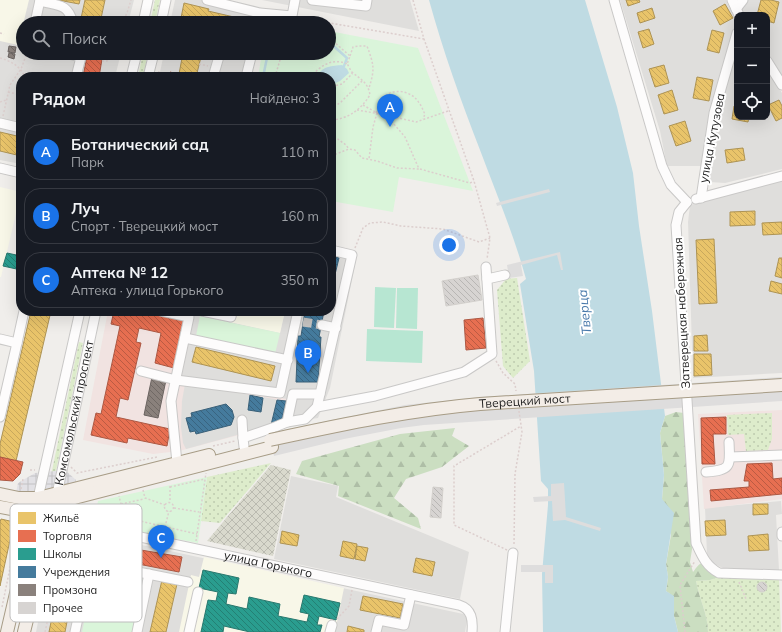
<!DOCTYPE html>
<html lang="ru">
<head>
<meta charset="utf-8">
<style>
	:root { --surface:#171b24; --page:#20242c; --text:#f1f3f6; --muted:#9ea1a6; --line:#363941; --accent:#1a73e8 }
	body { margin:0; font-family:Mulish,sans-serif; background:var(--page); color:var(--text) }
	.controls { position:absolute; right:12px; top:12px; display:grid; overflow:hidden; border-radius:8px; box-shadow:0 4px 16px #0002 }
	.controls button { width:36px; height:36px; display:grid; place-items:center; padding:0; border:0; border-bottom:1px solid var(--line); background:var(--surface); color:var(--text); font:20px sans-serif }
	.you { position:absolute; left:449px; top:245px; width:14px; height:14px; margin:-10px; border:3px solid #fff; border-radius:50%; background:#1a73e8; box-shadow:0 0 0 6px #1a73e833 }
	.badge { display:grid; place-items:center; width:26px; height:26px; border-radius:50%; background:var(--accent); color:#fff; font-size:13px; font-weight:700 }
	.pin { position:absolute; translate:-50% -33px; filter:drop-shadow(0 1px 2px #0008) }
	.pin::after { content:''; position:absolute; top:21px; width:14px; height:12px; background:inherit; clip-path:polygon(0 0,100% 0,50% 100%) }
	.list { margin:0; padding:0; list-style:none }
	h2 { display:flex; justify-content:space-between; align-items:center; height:52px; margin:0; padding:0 16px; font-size:17px }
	h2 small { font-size:13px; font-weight:400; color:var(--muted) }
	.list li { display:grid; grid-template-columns:26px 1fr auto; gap:12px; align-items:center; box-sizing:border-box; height:56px; margin:0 8px 8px; padding:0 8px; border:1px solid var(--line); border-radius:16px }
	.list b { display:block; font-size:15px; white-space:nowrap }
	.list p { margin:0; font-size:13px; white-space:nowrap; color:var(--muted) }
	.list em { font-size:13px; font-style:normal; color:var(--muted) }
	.icon { flex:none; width:22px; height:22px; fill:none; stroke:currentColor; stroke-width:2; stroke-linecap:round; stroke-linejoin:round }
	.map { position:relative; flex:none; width:782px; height:632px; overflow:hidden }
	.search { position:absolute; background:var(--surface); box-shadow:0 4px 16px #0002; left:16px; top:16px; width:320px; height:44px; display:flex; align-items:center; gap:10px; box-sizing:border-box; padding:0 14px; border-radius:22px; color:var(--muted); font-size:15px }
	.panel { position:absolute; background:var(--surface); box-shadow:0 4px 16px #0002; left:16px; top:72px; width:320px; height:244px; border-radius:16px }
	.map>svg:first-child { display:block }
	.residential { fill:#dfdedc }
	.commercial { fill:#f1e3e1 }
	.education { fill:#f8f7e8 }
	.religious { fill:#dededc }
	.construction { fill:url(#construction-cross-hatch) }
	.grass { fill:url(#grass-dots) }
	.forest { fill:url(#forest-firs) }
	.park { fill:#daf5da }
	.pitch { fill:#b7e6d2 }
	.plaza { fill:url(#plaza-grid) }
	.water { fill:#bfdbe3 }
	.pier { fill:#dedddd }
	.homes { fill:url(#homes-back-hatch); stroke:#ad9354 }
	.shops { fill:url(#shops-back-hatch); stroke:#ac5843 }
	.schools { fill:url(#schools-back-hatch); stroke:#28786e }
	.public { fill:url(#public-back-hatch); stroke:#3a6078 }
	.industry { fill:url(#industry-back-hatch); stroke:#6b6461 }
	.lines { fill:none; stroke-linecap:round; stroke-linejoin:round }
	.stream { stroke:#bfdbe3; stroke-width:2.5 }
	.building { fill:url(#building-back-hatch); stroke:#d3d0cc }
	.minor-tunnel { stroke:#c7c5c3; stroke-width:9; stroke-dasharray:9 4.5; stroke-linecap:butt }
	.minor-casing { stroke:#c9c8c7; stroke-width:11 }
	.major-casing { stroke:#a79c86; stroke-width:14 }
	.path { stroke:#dccecd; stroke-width:1.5; stroke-dasharray:2 2; stroke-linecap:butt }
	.minor { stroke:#fdfcfc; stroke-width:9 }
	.major { stroke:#f3ede7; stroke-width:12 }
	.major-bridge-casing { stroke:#a79c86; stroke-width:14; stroke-linecap:butt }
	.major-bridge { stroke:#f3ede7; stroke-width:12 }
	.labels { text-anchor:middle; stroke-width:4; stroke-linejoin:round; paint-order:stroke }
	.street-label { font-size:12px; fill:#222; stroke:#fff }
	.water-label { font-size:13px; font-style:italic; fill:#4a7aab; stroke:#fff }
	.key { fill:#fff; stroke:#bdbdbd; stroke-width:1 }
	.key-label { font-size:11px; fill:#222 }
</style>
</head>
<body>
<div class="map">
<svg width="782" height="632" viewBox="0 0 782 632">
	<defs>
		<pattern id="construction-cross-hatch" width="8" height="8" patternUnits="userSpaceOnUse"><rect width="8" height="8" fill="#d9d9cd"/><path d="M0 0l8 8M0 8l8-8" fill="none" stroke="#babab0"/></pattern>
		<pattern id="grass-dots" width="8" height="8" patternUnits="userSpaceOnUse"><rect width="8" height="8" fill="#ddeccb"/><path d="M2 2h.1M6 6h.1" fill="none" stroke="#bdcaae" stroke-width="1.8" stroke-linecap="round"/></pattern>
		<pattern id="forest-firs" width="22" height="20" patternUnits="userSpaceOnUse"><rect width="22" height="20" fill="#cbdec1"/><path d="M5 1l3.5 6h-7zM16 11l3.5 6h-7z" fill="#aebea6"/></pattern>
		<pattern id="plaza-grid" width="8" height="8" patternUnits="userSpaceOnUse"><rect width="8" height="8" fill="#e2e1e5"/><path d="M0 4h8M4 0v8" fill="none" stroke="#c2c1c4"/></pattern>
		<pattern id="homes-back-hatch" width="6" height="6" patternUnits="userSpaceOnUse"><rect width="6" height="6" fill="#e9c46a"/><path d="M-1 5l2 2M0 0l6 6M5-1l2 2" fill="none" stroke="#c8a85c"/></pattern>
		<pattern id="shops-back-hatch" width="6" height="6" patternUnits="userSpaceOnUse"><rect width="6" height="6" fill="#e76f51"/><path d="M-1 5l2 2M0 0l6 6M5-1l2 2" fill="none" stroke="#bb5b43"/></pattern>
		<pattern id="schools-back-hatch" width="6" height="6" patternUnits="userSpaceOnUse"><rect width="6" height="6" fill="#2a9d8f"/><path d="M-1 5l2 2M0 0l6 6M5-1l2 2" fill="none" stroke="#248074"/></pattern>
		<pattern id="public-back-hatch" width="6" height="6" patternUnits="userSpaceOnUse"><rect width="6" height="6" fill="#457b9d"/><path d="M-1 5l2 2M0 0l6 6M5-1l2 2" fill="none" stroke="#396480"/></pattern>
		<pattern id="industry-back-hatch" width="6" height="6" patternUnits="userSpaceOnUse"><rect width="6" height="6" fill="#8a817c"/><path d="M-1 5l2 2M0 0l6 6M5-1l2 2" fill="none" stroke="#706965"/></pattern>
		<pattern id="building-back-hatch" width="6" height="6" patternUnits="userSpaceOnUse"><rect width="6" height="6" fill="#d7d4d2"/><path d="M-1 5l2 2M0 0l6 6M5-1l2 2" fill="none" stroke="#b8b6b4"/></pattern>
	</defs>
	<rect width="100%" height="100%" fill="#f0eeeb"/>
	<!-- residential -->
	<g class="residential">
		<path d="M 0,0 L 134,0 L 128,23 L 23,23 L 23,53 L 121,53 L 115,77 L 21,77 L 21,164 L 0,160 Z"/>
		<path d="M 175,0 L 216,0 L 256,10 L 254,23 L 170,23 Z"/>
		<path d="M 262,0 L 410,0 L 419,31 Z"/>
		<path d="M 620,0 L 726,0 L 737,23 L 737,28 L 716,99 L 701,166 L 667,166 L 660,131 Z"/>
		<path d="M 748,0 L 782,0 L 782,77 L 767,52 L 767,15 L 745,15 L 741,9 Z"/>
		<path d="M 737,42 L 737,117 L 767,117 L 767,68 L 782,93 L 782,169 L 725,183 L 710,182 L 708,174 L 715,128 Z"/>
		<path d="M 164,53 L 248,53 L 243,77 L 159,77 Z"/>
		<path d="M 782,179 L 782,373 L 693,378 L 688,222 L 690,205 Z"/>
		<path d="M 331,254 L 356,260 L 330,388 L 318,418 L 284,423 L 178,378 L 192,314 L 280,333 L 285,311 L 331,311 Z"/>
		<path d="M 291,476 L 338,486 L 336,497 L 469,552 L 460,599 L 274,559 Z"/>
		<path d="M 781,501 L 782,514 L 776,515 L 779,570 L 756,570 L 723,568 L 710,562 L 707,554 L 705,508 Z"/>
		<path d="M 63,528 L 468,615 L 465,632 L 36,632 L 56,534 L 60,529 Z"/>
	</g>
	<!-- commercial -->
	<g class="commercial">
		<path d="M 108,311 L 179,311 L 178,378 L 287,399 L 284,423 L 179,451 L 153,454 L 83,440 Z"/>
		<path d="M 782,410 L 782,499 L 704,509 L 698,414 Z"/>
	</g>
	<!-- education -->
	<g class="education">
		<path d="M 0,0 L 29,0 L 18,45 L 0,41 Z"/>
		<path d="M 0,187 L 21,192 L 1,277 L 0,277 Z"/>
		<path d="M 179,311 L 285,311 L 280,333 Z"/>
		<path d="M 204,557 L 344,588 L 335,632 L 179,632 L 191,575 L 199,577 Z"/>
	</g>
	<!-- religious -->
	<path class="religious" d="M 185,384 L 286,401 L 281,423 L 186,449 L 183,443 L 181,427 L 182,401 Z"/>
	<!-- construction -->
	<path class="construction" d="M 271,465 L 291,470 L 273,556 L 207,541 Z"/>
	<!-- grass -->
	<g class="grass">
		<path d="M 155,0 L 160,0 L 155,23 L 150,23 Z"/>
		<path d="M 143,53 L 148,53 L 143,77 L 138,77 Z"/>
		<path d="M 517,278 L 530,361 L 513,378 L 503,366 L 497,290 L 506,279 Z"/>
		<path d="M 79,342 L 83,343 L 54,480 L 50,480 Z"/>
		<path d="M 772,413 L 772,439 L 768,450 L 746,451 L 744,434 L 728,435 L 727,415 Z"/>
		<path d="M 271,463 L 220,523 L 201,521 L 207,477 Z"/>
		<path d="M 716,574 L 779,577 L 781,632 L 708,632 C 708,614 699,599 696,581 L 710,580 L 716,578 Z"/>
	</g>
	<!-- forest -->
	<g class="forest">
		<path d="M 676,412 L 684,413 L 693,543 L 690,562 L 693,572 C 697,567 698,564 704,562 L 716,574 L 716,578 L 710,580 L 696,581 C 699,599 708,614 708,632 L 678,632 L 674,616 L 674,597 L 666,591 L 668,577 L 666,564 L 671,535 L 662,499 L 664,475 L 660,433 L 665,416 Z"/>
		<path d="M 455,428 L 452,436 L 469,446 L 442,467 L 406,479 L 394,498 L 418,518 L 421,529 L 338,496 L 339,486 L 296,474 L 302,461 L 400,434 Z"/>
	</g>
	<!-- park -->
	<g class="park">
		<path d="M 329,31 L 418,48 L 473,191 L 399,177 L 393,212 L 331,201 L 331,77 L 258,77 L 262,53 L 329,53 Z"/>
		<path d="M 200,316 L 280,333 L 275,354 L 196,336 Z"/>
		<path d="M 207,477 L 198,543 L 93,523 L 98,501 Z"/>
		<path d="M 95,568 L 144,579 L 133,632 L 82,632 Z"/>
	</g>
	<!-- pitch -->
	<g class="pitch">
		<path d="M 375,287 L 396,288 L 394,328 L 374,327 Z"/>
		<path d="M 397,288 L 418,288 L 417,329 L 396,328 Z"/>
		<path d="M 367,329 L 423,331 L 422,363 L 366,361 Z"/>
	</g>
	<!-- plaza -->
	<path class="plaza" d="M 65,470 L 76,480 L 64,534 L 23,525 L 11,516 L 18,483 L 35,473 Z"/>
	<!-- water -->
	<g class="water">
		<path d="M 429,0 L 585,0 L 617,107 L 633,173 L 639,226 L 652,311 L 665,416 L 660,433 L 664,475 L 662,499 L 674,513 L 666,564 L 668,577 L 666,591 L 674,596 L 674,616 L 678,632 L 543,632 L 542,574 L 548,505 L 548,489 L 541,481 L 534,371 L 520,284 L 526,279 C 514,235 496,193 480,150 C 461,101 443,51 429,0 Z"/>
		<path d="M 342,65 L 347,69 L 349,73 L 340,81 L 331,85 L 331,77 L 318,77 C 320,66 333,66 342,65 Z"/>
	</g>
	<!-- pier -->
	<g class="pier">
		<path d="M 549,189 L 550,192 L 497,206 L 496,203 Z"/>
		<path d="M 560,252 L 563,270 L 561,270 L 557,255 L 521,265 L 523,276 L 509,278 L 507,265 Z"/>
		<path d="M 782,377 L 782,401 L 424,425 L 401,428 L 344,439 L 274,456 L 268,433 L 405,405 L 480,397 Z"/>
		<path d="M 564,483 L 566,517 L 601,528 L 600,531 L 565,520 L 553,521 L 552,501 L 534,502 L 533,497 L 551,496 L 551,484 Z"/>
		<path d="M 521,565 L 553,565 L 553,583 L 545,583 L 545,572 L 521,572 Z"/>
	</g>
	<!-- homes -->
	<g class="homes">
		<path d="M 58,0 L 80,0 L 79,4 Z"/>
		<path d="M 85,0 L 105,0 L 100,23 L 80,23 Z"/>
		<path d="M 626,0 L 639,0 L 640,2 L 628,6 Z"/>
		<path d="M 761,0 L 771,0 L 779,2 L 774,23 L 767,21 L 767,15 L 757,15 Z"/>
		<path d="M 184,3 L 209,9 L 208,11 L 247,20 L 247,23 L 180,23 Z"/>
		<path d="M 725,4 L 733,18 L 720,25 L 713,11 Z"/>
		<path d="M 652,8 L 655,18 L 640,23 L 637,13 Z"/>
		<path d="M 649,29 L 654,44 L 643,48 L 638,32 Z"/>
		<path d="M 712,30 L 724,33 L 719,53 L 707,50 Z"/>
		<path d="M 75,53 L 94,53 L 93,57 Z"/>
		<path d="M 183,53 L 202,53 L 196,77 L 189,77 L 179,74 Z"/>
		<path d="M 664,65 L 669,83 L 655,87 L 649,69 Z"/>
		<path d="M 697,77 L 713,80 L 709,101 L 693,98 Z"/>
		<path d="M 672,90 L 678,110 L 664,114 L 658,95 Z"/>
		<path d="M 779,100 L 782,106 L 782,118 L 776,121 L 768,105 Z"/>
		<path d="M 734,106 L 737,107 L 737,117 L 749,117 L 748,122 L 732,119 Z"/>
		<path d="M 685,121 L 691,141 L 676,146 L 669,126 Z"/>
		<path d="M 0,132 L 21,137 L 21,156 L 0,151 Z"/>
		<path d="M 743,148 L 745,160 L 727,163 L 725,150 Z"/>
		<path d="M 755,211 L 755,225 L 730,226 L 730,212 Z"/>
		<path d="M 782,222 L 782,234 L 763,235 L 762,223 Z"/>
		<path d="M 714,239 L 717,303 L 699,304 L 696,240 Z"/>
		<path d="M 779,258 L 782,258 L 782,278 L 775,276 Z"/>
		<path d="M 771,281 L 782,284 L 782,294 L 769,291 Z"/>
		<path d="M 31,311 L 51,311 L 16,461 L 0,457 L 0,444 Z"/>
		<path d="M 707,335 L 708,351 L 694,351 L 694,336 Z"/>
		<path d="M 196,347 L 275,366 L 271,381 L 192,362 Z"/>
		<path d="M 694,354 L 711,354 L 712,375 L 694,376 Z"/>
		<path d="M 753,504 L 768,504 L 768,514 L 753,515 Z"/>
		<path d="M 1,519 L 14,522 L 0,586 L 0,522 Z"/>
		<path d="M 725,520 L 726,535 L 706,536 L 705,521 Z"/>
		<path d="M 282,531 L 299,535 L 297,546 L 280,543 Z"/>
		<path d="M 768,534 L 769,550 L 749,551 L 748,536 Z"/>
		<path d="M 68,539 L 105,547 L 101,562 L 92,558 L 80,555 L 65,632 L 49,632 Z"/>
		<path d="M 343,541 L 357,544 L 354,559 L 340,556 Z"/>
		<path d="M 357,546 L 368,548 L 365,561 L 355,559 Z"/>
		<path d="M 416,558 L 435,562 L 432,576 L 413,572 Z"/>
		<path d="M 162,580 L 177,584 L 166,632 L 150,632 Z"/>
		<path d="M 363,596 L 403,604 L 400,618 L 360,610 Z"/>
		<path d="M 348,626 L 364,630 L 364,632 L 347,632 Z"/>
	</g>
	<!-- shops -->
	<g class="shops">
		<path d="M 87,56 L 102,59 L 99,77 L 83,77 Z"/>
		<path d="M 170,72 L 184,76 L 184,77 L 169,77 Z"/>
		<path d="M 114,311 L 150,311 L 185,319 L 174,368 L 155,363 L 161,333 L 139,328 L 136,342 L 141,343 L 128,400 L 120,398 L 116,417 L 170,429 L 167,446 L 128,438 L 127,443 L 91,435 L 96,413 L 101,414 L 120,326 L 111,324 Z"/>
		<path d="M 483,318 L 486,348 L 466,350 L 464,320 Z"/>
		<path d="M 726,417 L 726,434 L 713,434 L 715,464 L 702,464 L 701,418 Z"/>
		<path d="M 0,457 L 23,462 L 20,474 L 13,481 L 0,480 Z"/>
		<path d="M 772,463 L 773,479 L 782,478 L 782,494 L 711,501 L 710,490 L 749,487 L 749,481 L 744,481 L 747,464 Z"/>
		<path d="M 141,550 L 182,557 L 179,572 L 138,564 Z"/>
	</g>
	<!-- schools -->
	<g class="schools">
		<path d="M 7,253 L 21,256 L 21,270 L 3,266 Z"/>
		<path d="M 203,570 L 239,578 L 236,594 L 228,593 L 226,604 L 247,609 L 249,597 L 280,604 L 278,616 L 307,622 L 309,614 L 300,612 L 304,595 L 340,603 L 336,620 L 319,616 L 317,625 L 322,625 L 320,632 L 250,632 L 224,626 L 223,632 L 201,632 L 208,600 L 216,601 L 218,592 L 199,588 Z"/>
	</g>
	<!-- public -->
	<g class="public">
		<path d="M 331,256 L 339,258 L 331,291 Z"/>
		<path d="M 305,311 L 327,311 L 324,311 L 319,337 L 321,337 L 318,382 L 296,382 L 298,336 L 301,336 Z"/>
		<path d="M 250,395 L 263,398 L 261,412 L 248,410 Z"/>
		<path d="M 277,400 L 286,401 L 281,423 L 271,425 Z"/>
		<path d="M 226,404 L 232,410 L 234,417 L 231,425 L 196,434 L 195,431 L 190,432 L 186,418 L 192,417 L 191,413 Z"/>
	</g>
	<!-- industry -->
	<g class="industry">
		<path d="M 9,46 L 16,47 L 15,53 L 8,52 Z"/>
		<path d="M 9,53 L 15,54 L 14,59 L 8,57 Z"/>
		<path d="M 218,72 L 236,76 L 236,77 L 217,77 Z"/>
		<path d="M 152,377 L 166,380 L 158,418 L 144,415 Z"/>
	</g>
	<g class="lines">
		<!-- stream -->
		<g class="stream">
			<path d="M 329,42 L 347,58 L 344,66"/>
			<path d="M 263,77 L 268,53"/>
		</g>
	</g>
	<!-- building -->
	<g class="building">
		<path d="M 478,275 L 482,300 L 446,306 L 442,281 Z"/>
		<path d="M 433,487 L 443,488 L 441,518 L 430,517 Z"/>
		<circle cx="762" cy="587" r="5"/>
	</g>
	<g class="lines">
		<!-- minor-tunnel -->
		<path class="minor-tunnel" d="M 303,322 L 322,325"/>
		<!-- minor casing -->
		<g class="minor-casing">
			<g id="minor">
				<path d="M 207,0 L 260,13 L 292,16 L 295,0"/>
				<path d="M 312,0 L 366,6 L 367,0"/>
				<path d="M 614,0 L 662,166 L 671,185 L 687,202"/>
				<path d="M 732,0 L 739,15"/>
				<path d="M 40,1 C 58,6 68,3 73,23"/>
				<path d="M 736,9 L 743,0"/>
				<path d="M 35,23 L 40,0"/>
				<path d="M 143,23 L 148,0"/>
				<path d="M 161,23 L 166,0"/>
				<path d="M 64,53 L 81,57 L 76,77"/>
				<path d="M 767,61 L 782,85"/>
				<path d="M 131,77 L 137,53"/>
				<path d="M 148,77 L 154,53"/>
				<path d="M 213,77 L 220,53"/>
				<path d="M 246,77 L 252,53"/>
				<path d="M 0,123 L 21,128"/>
				<path d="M 0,168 L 21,173"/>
				<path d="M 701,198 L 714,113 L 737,33"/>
				<path d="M 696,199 L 782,176"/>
				<path d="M 687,202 L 679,212 L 676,225 L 696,543 C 702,556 706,566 719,573 L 782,575"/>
				<path d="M 487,279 L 505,275"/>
				<path d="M 161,311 L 189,317 L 171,401 L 177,463"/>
				<path d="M 202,311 L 231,317 L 232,311"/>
				<path d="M 322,325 L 336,328"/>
				<path d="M 185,338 L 288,360"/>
				<path d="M 0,339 L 17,343 L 24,311"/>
				<path d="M 141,371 L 176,380 L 280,393 L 298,311"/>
				<path d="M 317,407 L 352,255 L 331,250"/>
				<path d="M 0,417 L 17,343"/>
				<path d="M 242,420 L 243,438"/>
				<path d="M 287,422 L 305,419 L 317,407 L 375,396 L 464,372 L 492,354 L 486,267"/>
				<path d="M 244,447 L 243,438 L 275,427 L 287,422 L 293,394 L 320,394"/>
				<path d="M 730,457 L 782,455"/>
				<path d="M 706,472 C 732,470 730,466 729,442"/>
				<path id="s1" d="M 57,494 L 96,311"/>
				<path d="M 38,498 L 80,311"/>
				<path id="s2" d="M 51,518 L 459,605 C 472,609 473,620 472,632"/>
				<path d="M 782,532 L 782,536"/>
				<path d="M 126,534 L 118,568 L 188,582"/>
				<path d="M 75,632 L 90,562 L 118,568"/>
				<path d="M 137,632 L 149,574"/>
				<path d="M 189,632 L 198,592"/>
				<path d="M 330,632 L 332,625"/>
				<path d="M 376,632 L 379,620 L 404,625 L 411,595"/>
				<path d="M 505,632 L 513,553"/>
			</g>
		</g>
		<!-- major casing -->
		<g class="major-casing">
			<g id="major">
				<path d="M 0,494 L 19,498 L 38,498 L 209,455"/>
				<path d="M 0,507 L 17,510 L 35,509 L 78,497 L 272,447"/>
				<path d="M 7,632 L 37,503"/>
				<path d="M 24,632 L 57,497"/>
			</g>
		</g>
		<!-- path -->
		<g class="path">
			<path d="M 413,0 L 424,39 L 474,181 L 490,238 L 487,259"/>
			<path d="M 300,18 L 424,39"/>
			<path d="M 122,23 L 127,13 L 131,0"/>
			<path d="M 0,33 L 4,34"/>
			<path d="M 329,41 L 333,41 L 350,56 L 347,64 C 349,66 350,70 352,72 C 361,80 368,82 370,95 C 361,109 349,119 331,120"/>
			<path d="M 350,56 L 353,47 L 359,46 L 367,46 C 374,65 375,69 369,88"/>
			<path d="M 0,58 C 11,61 20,66 25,77"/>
			<path d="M 102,61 L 107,61 L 112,53"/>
			<path d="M 199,64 L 208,66"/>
			<path d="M 158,72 L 178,77"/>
			<path d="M 275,77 L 282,53"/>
			<path d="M 310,77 C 320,67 331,57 347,64"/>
			<path d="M 331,91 L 334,86 L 342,84 L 352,74 L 352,72"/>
			<path d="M 8,92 L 21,95"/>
			<path d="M 0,102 L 6,100"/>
			<path d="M 363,105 L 377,113 L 373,127 L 369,159"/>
			<path d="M 331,109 L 341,102 L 362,81"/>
			<path d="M 357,110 L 386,115 L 416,122 L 448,111"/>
			<path d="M 376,113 C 379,106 381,98 388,94 C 398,88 414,93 419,103 C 422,106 423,111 425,114 L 423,119"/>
			<path d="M 3,116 L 10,85 L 21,69 L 27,53"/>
			<path d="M 331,134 L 346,145 L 349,149"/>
			<path d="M 331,153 L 336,154 L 349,149 L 355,150 L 362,158 L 377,161 L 397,168 L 419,169 L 405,137 L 386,115"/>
			<path d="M 420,169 L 470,183 L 474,181"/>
			<path d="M 355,248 L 363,228 L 370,223 L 383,222 L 401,226 L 443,229 L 479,242 L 490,238"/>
			<path d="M 496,361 L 503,373 L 515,384 L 516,391"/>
			<path d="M 213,446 L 235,441"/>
			<path d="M 71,467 L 77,473 L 157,457"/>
			<path d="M 30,470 L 35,470"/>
			<path d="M 170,486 L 170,502"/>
			<path d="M 170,487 L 205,479"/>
			<path d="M 21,489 L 23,479"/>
			<path d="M 143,490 L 145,498 L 165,505"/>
			<circle cx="169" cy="507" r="4.5"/>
			<path d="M 121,504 L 144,499"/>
			<path d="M 174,508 L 199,512"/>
			<path d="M 120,509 L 126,510"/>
			<path d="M 118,516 L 197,534"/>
			<path d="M 117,524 L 121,504 L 119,496"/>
			<path d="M 165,527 L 169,511"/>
			<path d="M 57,538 L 65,540"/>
			<path d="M 196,541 L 206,473"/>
			<path d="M 514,544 L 515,474 L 522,432 L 519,411"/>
			<path d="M 507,550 L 454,525 L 454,466 L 521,426"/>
			<path d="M 739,582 L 746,599"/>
			<path d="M 2,607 L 18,529 L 14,520"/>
			<path d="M 337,619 L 349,606 L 352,590"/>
			<path d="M 45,632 L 68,531"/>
			<path d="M 685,632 L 680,585 L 695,561"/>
		</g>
		<!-- minor -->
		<use href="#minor" class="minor"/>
		<!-- major -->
		<use href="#major" class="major"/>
		<!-- major-bridge casing -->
		<g class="major-bridge-casing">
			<g id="major-bridge">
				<path id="s3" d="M 270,440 C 340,425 409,410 480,404 L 782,385"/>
			</g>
		</g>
		<!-- major-bridge -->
		<use href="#major-bridge" class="major-bridge"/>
	</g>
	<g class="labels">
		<!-- street labels -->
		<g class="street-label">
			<text transform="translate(712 138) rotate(-79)" y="4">улица Кутузова</text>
			<text transform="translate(682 313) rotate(-93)" y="4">Затверецкая набережная</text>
			<text dy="4" stroke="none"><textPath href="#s3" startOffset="258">Тверецкий мост</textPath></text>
			<text dy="4" stroke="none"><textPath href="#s1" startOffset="83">Комсомольский проспект</textPath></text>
			<text dy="4" stroke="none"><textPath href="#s2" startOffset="222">улица Горького</textPath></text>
		</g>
		<!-- water labels -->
		<g class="water-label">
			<text transform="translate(584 312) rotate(-96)" y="5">Тверца</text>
		</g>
	</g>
	<!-- legend -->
	<rect x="10" y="504" width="132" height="118" rx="6" class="key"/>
	<rect x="18" y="512" width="18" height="12" fill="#e9c46a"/>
	<rect x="18" y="530" width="18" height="12" fill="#e76f51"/>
	<rect x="18" y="548" width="18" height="12" fill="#2a9d8f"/>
	<rect x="18" y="566" width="18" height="12" fill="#457b9d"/>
	<rect x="18" y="584" width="18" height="12" fill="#8a817c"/>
	<rect x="18" y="602" width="18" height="12" fill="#d7d4d2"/>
	<g class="key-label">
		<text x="43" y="522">Жильё</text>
		<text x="43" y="540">Торговля</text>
		<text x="43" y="558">Школы</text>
		<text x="43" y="576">Учреждения</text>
		<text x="43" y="594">Промзона</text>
		<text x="43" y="612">Прочее</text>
	</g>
</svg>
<div class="controls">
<button>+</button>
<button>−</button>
<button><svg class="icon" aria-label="locate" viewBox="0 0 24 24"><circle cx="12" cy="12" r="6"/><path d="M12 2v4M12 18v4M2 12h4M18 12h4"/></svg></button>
</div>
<div class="you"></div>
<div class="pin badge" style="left:390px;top:127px">A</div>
<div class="pin badge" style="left:308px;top:373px">B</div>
<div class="pin badge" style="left:161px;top:558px">C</div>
<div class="search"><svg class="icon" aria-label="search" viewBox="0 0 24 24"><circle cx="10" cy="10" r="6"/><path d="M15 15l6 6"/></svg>Поиск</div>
<section class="panel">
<h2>Рядом<small>Найдено: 3</small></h2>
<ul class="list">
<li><span class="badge">A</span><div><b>Ботанический сад</b><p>Парк</p></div><em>110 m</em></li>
<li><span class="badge">B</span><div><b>Луч</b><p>Спорт · Тверецкий мост</p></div><em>160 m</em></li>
<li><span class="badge">C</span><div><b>Аптека № 12</b><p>Аптека · улица Горького</p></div><em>350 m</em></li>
</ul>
</section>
</div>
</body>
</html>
